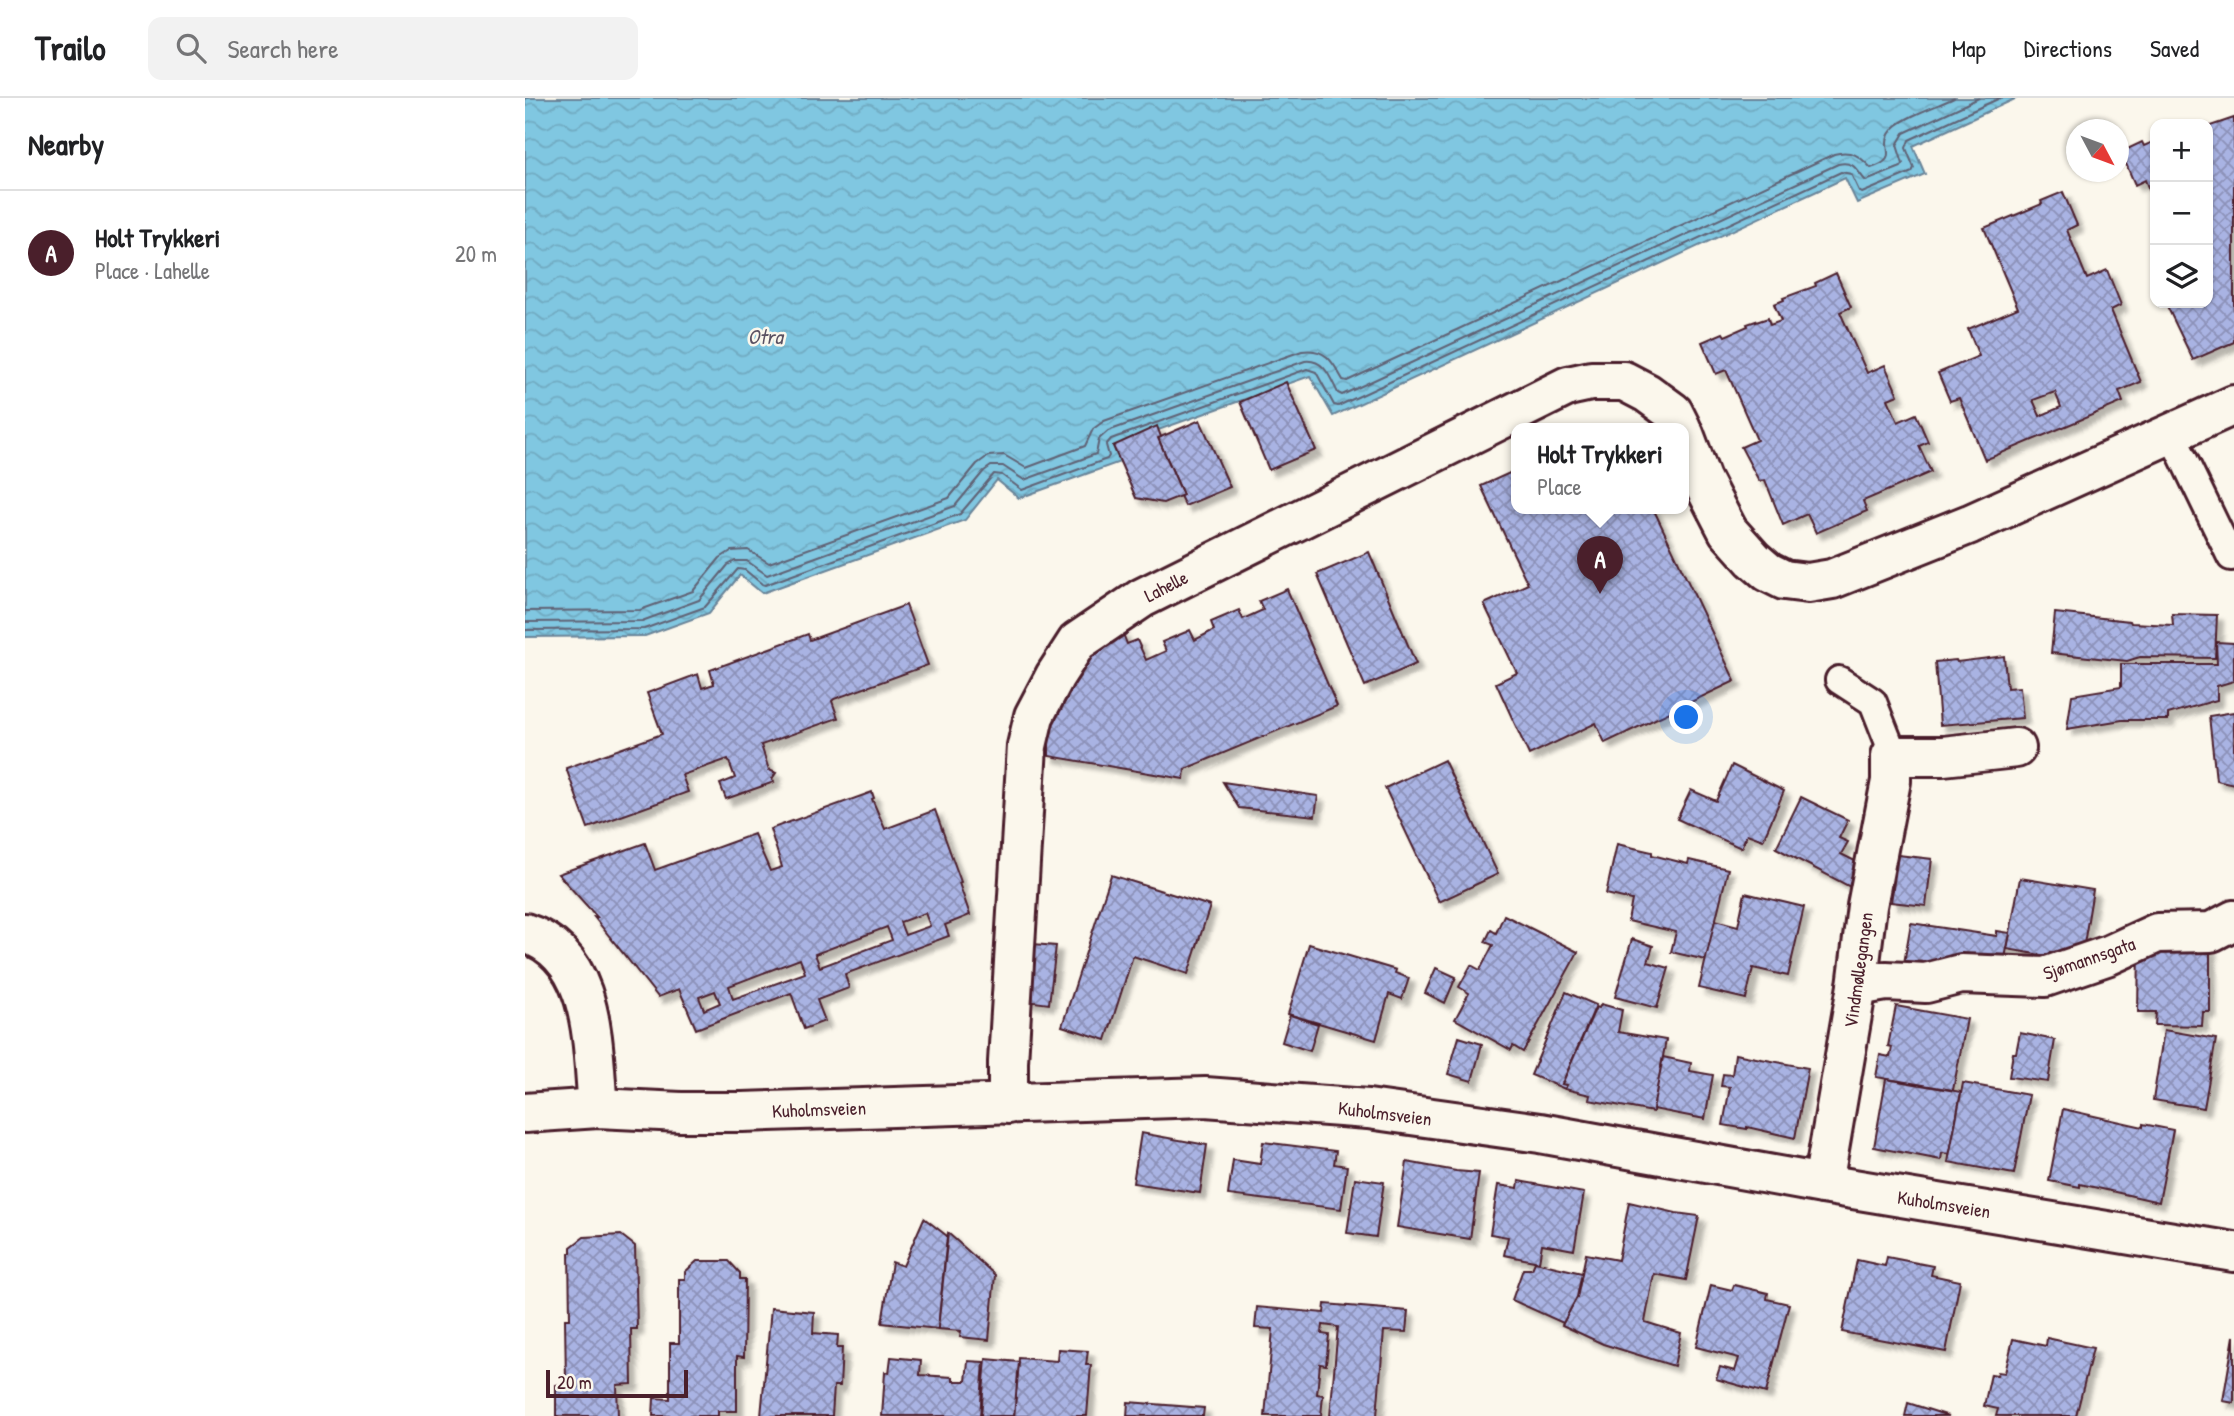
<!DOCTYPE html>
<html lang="en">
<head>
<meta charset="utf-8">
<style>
	:root { --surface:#fff; --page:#f2f2f2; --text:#202124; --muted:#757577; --line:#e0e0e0; --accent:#4a1f2b }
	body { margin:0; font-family:"Patrick Hand",sans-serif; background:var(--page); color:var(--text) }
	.controls { position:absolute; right:21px; top:21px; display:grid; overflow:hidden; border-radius:14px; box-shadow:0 2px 5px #0004 }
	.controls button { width:63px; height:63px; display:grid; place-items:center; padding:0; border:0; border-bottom:2px solid var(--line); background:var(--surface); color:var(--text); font:35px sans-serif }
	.compass { position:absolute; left:1541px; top:21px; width:63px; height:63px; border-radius:50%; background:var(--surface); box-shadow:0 2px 5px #0004; rotate:131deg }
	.scale { position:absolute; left:21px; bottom:18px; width:142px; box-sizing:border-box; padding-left:7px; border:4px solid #4a1f2b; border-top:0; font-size:19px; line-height:24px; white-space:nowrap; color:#4a1f2b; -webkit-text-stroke:5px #fbf7ec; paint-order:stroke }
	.you { position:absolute; left:1162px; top:620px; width:24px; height:24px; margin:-18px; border:5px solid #fff; border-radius:50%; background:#1a73e8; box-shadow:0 0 0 10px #1a73e833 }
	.badge { display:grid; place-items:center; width:46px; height:46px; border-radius:50%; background:var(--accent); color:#fff; font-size:23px; font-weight:700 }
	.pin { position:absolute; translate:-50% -58px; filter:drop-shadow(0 2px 4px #0008) }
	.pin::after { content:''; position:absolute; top:37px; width:24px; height:21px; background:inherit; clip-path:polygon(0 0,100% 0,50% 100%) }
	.popup { position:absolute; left:986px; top:325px; width:178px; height:91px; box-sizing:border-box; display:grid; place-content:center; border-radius:14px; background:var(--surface); filter:drop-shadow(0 2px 5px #0005); font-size:23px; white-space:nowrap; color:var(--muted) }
	.popup b { font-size:26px; color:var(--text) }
	.popup::after { content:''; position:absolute; left:50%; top:100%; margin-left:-14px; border:14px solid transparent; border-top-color:var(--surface) }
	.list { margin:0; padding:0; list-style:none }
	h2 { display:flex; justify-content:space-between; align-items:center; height:91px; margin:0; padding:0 28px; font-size:30px }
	h2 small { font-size:23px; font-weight:400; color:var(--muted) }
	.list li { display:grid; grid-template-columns:46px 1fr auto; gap:21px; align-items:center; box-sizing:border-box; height:126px; padding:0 28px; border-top:2px solid var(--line) }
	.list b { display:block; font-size:26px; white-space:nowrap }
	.list p { margin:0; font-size:23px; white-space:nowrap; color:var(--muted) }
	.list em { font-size:23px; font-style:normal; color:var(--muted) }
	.icon { flex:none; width:38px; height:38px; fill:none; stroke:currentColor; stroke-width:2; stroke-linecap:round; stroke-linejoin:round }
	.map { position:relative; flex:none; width:1709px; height:1318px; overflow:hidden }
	header { display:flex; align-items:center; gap:42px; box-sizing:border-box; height:98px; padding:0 35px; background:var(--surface); border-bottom:2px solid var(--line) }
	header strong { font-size:33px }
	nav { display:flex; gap:38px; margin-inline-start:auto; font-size:24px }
	.search { width:490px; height:63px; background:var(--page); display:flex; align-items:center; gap:18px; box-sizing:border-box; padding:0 24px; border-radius:14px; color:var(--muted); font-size:26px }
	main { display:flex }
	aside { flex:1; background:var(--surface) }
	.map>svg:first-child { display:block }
	.water { fill:url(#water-waves); stroke:#6a8498; stroke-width:2 }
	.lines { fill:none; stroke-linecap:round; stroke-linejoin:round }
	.shore { stroke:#606274; stroke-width:2 }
	.building { fill:url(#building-cross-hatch); stroke:#4a1f2b; stroke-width:2; fill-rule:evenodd; filter:url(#shadow) }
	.service-casing { stroke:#4a1f2b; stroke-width:32 }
	.minor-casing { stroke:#4a1f2b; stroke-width:44 }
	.tertiary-casing { stroke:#4a1f2b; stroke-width:44 }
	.service { stroke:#fbf7ec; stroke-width:26 }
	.minor { stroke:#fbf7ec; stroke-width:38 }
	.tertiary { stroke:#fbf7ec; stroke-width:38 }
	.labels { text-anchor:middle; stroke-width:5; stroke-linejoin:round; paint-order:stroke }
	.street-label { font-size:19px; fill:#4a1f2b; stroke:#fbf7ec }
	.water-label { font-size:21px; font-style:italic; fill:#5a5162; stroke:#fbf7ec }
</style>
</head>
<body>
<header>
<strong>Trailo</strong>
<div class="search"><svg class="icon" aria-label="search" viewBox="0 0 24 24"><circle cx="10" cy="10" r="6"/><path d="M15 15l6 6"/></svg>Search here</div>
<nav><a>Map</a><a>Directions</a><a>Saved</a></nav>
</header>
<main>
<aside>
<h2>Nearby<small></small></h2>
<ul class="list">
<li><span class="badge">A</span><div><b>Holt Trykkeri</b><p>Place · Lahelle</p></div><em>20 m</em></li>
</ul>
</aside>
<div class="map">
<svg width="1709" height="1318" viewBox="0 0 1709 1318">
	<defs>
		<pattern id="water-waves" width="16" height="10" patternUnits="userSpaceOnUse" patternTransform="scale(1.75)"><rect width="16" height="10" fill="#80c7e1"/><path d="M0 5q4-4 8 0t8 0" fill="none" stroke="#70aac1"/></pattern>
		<pattern id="building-cross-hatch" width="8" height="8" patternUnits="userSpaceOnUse" patternTransform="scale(1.75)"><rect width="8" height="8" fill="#a9b3e3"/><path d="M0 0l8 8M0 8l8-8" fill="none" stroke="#8c91b8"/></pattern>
		<filter id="shadow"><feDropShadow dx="6" dy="6" stdDeviation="2" flood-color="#0004"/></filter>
	</defs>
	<rect width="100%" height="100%" fill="#fbf7ec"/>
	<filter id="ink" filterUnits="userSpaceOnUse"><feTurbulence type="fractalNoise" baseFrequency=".0143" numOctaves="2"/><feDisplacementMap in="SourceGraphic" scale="14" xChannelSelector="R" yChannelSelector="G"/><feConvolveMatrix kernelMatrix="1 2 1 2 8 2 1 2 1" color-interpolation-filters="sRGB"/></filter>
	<g filter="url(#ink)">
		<!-- water -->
		<path class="water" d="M 0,0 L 1492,0 L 1388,48 L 1400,76 L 1332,105 L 1320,80 L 808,318 L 785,278 L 588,348 L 595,364 L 494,400 L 472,382 L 440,422 L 237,495 L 215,477 L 184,515 L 120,538 L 0,539 Z"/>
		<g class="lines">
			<!-- shore -->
			<g class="shore">
				<path d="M 0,513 L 115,512 L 168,493 L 195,460 L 206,453 L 223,452 L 244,465 L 424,400 L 452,366 L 463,358 L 479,357 L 501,370 L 560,348 L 568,331 L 579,323 L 777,253 C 800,249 808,264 818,282 L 822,283 L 1309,56 C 1326,51 1335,58 1346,70 C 1380,59 1349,49 1370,29 C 1383,17 1413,8 1429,0"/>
				<path d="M 0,524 L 117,523 L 174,502 L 203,467 L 210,463 L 222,463 L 242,477 L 430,408 L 459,373 L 466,368 L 478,368 L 499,382 L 571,356 L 574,341 L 583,333 L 780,263 C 800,261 805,280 813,295 L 817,297 L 1313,66 C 1330,62 1332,74 1341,83 L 1376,69 L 1378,66 L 1372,47 L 1379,35 L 1454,0"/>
				<path d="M 0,532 L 119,531 L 180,509 L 213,471 L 220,472 L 237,486 L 240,487 L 435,416 L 469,376 L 477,377 L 497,392 L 582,361 L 584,358 L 581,347 L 586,341 L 782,271 L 791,274 L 809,307 L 813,308 L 1316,74 L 1326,76 L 1334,93 L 1337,95 L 1387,74 L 1389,70 L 1381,50 L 1384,42 L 1475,0"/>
			</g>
		</g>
		<!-- building -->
		<g class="building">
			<path d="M 1709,20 L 1709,244 L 1668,262 L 1641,206 L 1683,205 L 1683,31 L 1685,28 Z"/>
			<path d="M 1630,43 L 1630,106 L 1620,82 L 1610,87 L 1596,54 L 1617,44 L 1619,48 Z"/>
			<path d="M 1538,94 L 1552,127 L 1542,132 L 1562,181 L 1582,172 L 1596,207 L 1586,212 L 1616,284 L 1594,293 L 1598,304 L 1460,362 L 1434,300 L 1425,303 L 1413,275 L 1454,258 L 1443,231 L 1493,210 L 1459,130 L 1517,106 L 1516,103 ZM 1530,294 L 1536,309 L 1515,318 L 1508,302 Z"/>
			<path d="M 1311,175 L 1326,209 L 1315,214 L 1342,275 L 1360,267 L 1373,297 L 1363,301 L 1373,324 L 1391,316 L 1403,344 L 1394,348 L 1406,374 L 1338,403 L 1342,413 L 1291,435 L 1282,416 L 1258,427 L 1240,382 L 1234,383 L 1216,349 L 1232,342 L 1201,272 L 1191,276 L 1177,244 L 1198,235 L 1200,238 L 1223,228 L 1222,226 L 1231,223 L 1231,224 L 1243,220 L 1245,227 L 1256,223 L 1249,206 L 1259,202 L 1258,200 L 1291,188 L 1290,185 Z"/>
			<path d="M 761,284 L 791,352 L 744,372 L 715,304 Z"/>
			<path d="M 675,322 L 705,389 L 660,408 L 655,398 L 658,397 L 633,340 Z"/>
			<path d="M 632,328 L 636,339 L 633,340 L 658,397 L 638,405 L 611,400 L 588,348 Z"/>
			<path d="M 991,372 L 991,410 L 1128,410 L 1210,583 L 1080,645 L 1071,625 L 1004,657 L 971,585 L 992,575 L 959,506 L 1003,486 L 956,388 Z"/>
			<path d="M 844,454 L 891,566 L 840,588 L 792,476 Z"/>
			<path d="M 762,491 L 812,608 L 660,671 L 659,681 L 524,658 L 524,639 L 532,608 L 566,557 L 597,533 L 602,546 L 612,542 L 621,562 L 641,553 L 637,544 L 661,534 L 665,532 L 670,542 L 689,532 L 686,524 L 714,512 L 718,521 L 738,512 L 734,503 Z"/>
			<path d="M 381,507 L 403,567 L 309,601 L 307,603 L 313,620 L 236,647 L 244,672 L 251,675 L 247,681 L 249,684 L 201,701 L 195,686 L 210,680 L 203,661 L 157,677 L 163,694 L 63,730 L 41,670 L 137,636 L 122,595 L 173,576 L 177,590 L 189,586 L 185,572 L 283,536 L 285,542 Z"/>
			<path d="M 1530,515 L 1605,523 L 1606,525 L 1648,527 L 1647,516 L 1692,517 L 1690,560 L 1615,559 L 1602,563 L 1526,555 Z"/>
			<path d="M 1691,544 L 1709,545 L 1709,583 L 1692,588 L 1692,602 L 1643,616 L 1643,622 L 1597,622 L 1542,631 L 1547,597 L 1596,589 L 1596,566 L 1692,566 Z"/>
			<path d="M 1479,558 L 1482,590 L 1495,589 L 1498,620 L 1415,627 L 1410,564 L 1431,562 L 1432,564 Z"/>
			<path d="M 1709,614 L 1709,686 L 1691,682 L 1684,618 Z"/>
			<path d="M 919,662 L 973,776 L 914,804 L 860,690 Z"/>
			<path d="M 1207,667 L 1259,693 L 1238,742 L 1222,736 L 1216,750 L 1152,721 L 1166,692 L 1191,703 Z"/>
			<path d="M 698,684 L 793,698 L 790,718 L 714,710 Z"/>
			<path d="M 347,694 L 349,700 L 347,701 L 360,731 L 410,712 L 436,784 L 434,785 L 445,817 L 420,827 L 424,838 L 320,876 L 324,890 L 292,902 L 300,923 L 279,931 L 266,895 L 171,931 L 154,891 L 133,899 L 69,819 L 72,819 L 33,776 L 120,745 L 130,772 L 229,736 L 245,773 L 257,769 L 245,731 ZM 400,815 L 405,828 L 380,837 L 375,824 ZM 362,829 L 367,842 L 295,869 L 290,856 ZM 275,861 L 280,875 L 208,901 L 204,888 ZM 190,893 L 195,905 L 179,912 L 174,899 Z"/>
			<path d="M 1276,699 L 1323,722 L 1314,740 L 1323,744 L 1316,756 L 1338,767 L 1327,790 L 1251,750 Z"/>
			<path d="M 1092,746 L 1127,754 L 1127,757 L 1163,766 L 1164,762 L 1203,771 L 1181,862 L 1146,854 L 1151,834 L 1103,823 L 1107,802 L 1081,796 Z"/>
			<path d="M 1373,757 L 1407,761 L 1401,808 L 1366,804 Z"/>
			<path d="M 586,777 L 685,808 L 663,876 L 608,858 L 581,942 L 537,928 Z"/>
			<path d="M 1495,780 L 1568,792 L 1556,864 L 1482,851 Z"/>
			<path d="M 1220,795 L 1279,809 L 1263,878 L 1228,870 L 1221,901 L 1174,890 L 1190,822 L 1213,828 Z"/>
			<path d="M 979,817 L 1053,854 L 998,954 L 988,948 L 986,952 L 930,921 L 944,895 L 934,889 L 946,867 L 955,872 L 968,847 L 960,844 L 966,832 L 971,835 Z"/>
			<path d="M 1386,825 L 1472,838 L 1472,833 L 1485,835 L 1477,875 L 1379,865 Z"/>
			<path d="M 1107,841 L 1128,848 L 1123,864 L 1144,870 L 1132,910 L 1090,899 Z"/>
			<path d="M 508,846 L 531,848 L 524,906 L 501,903 Z"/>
			<path d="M 784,846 L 871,872 L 870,875 L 884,880 L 877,901 L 864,896 L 851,942 L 763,916 Z"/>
			<path d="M 1614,849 L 1685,849 L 1685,914 L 1678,914 L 1677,928 L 1632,927 L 1630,927 L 1631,914 L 1613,914 Z"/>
			<path d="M 911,870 L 931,879 L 920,905 L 900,895 Z"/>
			<path d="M 1041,894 L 1071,907 L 1037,986 L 1042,987 L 1040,991 L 1006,977 Z"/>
			<path d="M 1076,906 L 1097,912 L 1093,934 L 1141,942 L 1128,1014 L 1064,1002 L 1065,997 L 1040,991 L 1042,987 L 1037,986 L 1071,909 L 1074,910 Z"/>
			<path d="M 1371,908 L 1442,921 L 1428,992 L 1351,979 L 1355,957 L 1365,959 L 1367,949 L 1363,948 Z"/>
			<path d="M 765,917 L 793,926 L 785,953 L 757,944 Z"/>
			<path d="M 1639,932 L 1691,941 L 1679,1010 L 1628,1002 Z"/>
			<path d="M 1495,935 L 1530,942 L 1523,984 L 1484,979 L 1488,955 L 1491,955 Z"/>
			<path d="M 934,939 L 957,946 L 947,983 L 923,976 Z"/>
			<path d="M 1210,956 L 1283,970 L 1270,1040 L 1222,1029 L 1222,1031 L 1198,1027 L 1205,989 L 1196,988 L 1198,976 L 1207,977 Z"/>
			<path d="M 1138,959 L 1166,965 L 1165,973 L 1188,977 L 1180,1021 L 1128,1011 Z"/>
			<path d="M 1361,981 L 1436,994 L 1425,1056 L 1417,1055 L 1416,1062 L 1349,1049 Z"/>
			<path d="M 1438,985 L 1504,997 L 1489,1076 L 1423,1064 Z"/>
			<path d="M 1538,1011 L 1618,1029 L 1618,1026 L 1648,1032 L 1634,1104 L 1555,1086 L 1555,1089 L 1524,1083 Z"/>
			<path d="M 616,1035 L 682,1047 L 675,1095 L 608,1085 Z"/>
			<path d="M 738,1044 L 811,1053 L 809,1066 L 822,1068 L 816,1111 L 703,1097 L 708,1062 L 735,1066 Z"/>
			<path d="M 882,1064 L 931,1073 L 954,1075 L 945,1141 L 872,1129 Z"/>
			<path d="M 830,1080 L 859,1084 L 851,1139 L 822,1135 Z"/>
			<path d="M 994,1083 L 1059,1095 L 1049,1152 L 1017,1146 L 1014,1164 L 979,1157 L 983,1139 L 965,1136 L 973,1087 L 993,1090 Z"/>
			<path d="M 1104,1104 L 1151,1115 L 1174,1118 L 1161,1182 L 1129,1176 L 1120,1224 L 1156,1235 L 1149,1268 L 1078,1246 L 1037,1227 L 1052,1199 L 1061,1156 L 1093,1162 Z"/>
			<path d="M 399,1120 L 422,1138 L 413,1231 L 357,1225 L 367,1164 L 378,1168 Z"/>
			<path d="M 423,1135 L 470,1177 L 464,1242 L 435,1239 L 436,1233 L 413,1231 Z"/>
			<path d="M 96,1137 L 110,1148 L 112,1231 L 106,1231 L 107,1286 L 92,1287 L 93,1318 L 31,1318 L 31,1287 L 41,1286 L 40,1221 L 45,1221 L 44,1155 L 46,1155 L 46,1149 L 59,1139 Z"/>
			<path d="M 1362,1159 L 1408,1168 L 1406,1177 L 1435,1183 L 1421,1254 L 1317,1234 L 1332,1162 L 1360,1168 Z"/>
			<path d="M 172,1163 L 204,1163 L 215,1175 L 215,1181 L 220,1181 L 219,1259 L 212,1258 L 212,1313 L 193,1313 L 193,1318 L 128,1318 L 129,1300 L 145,1301 L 145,1245 L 154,1245 L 154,1181 L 160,1181 L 160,1174 Z"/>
			<path d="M 1010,1164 L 1057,1175 L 1052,1199 L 1038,1225 L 987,1202 L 998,1171 L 1007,1171 Z"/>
			<path d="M 1186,1187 L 1207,1192 L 1209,1187 L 1243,1195 L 1242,1201 L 1264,1206 L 1241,1295 L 1191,1281 L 1195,1269 L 1210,1273 L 1214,1260 L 1171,1249 Z"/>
			<path d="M 800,1206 L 883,1213 L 881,1234 L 859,1233 L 852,1318 L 805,1318 L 813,1229 L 798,1227 L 797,1236 L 804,1237 L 801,1267 L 795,1266 L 792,1296 L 798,1297 L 796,1318 L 740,1318 L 748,1231 L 730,1230 L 732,1209 L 799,1215 Z"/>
			<path d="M 246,1210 L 289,1214 L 288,1235 L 313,1237 L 312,1250 L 317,1250 L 315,1288 L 309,1288 L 307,1318 L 236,1318 Z"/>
			<path d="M 1709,1238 L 1709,1305 L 1698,1303 Z"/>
			<path d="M 1522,1240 L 1568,1250 L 1551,1318 L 1471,1318 L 1473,1311 L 1459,1308 L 1466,1276 L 1472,1277 L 1473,1274 L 1480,1275 L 1488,1241 L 1521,1248 Z"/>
			<path d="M 533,1251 L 563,1253 L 561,1267 L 566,1267 L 562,1318 L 489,1318 L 494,1260 L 532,1263 Z"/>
			<path d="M 366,1259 L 396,1262 L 395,1277 L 428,1279 L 428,1283 L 441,1283 L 443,1263 L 459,1264 L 455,1318 L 357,1318 L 360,1274 L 364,1275 Z"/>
			<path d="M 461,1261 L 494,1264 L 489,1318 L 456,1318 Z"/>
			<path d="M 603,1304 L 679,1310 L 678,1318 L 602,1318 Z"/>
			<path d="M 1383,1305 L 1424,1318 L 1380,1318 Z"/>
		</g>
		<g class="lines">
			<!-- service casing -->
			<g class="service-casing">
				<g id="service">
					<path d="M 1646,335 L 1706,459"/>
					<path d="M 1314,582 L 1348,604 L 1366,650 L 1366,658"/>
				</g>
			</g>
			<!-- minor casing -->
			<g class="minor-casing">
				<g id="minor">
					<path d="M 1159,336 L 1176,381 L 1203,433 L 1228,461 L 1243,474 L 1259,482 L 1283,485 L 1307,481 L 1445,426 L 1709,307"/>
					<path d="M 0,835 C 72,858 67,949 73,1010"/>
					<path d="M 1332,888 L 1361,883 L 1401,885 L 1436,876 L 1520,879 L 1584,857 L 1632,835 L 1686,834 L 1709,822"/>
					<path d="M 483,1006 L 483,964 L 502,648 L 509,618 L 530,578 L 552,544 L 617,500 L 1043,288 L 1066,283 L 1099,283 L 1122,295 L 1148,314 L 1156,330"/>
					<path d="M 1298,1086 L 1332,888 L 1342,808 L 1366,683 L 1366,658 L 1418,658 L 1491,650"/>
				</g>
			</g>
			<!-- tertiary casing -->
			<g class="tertiary-casing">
				<path id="tertiary" d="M 0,1015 L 73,1010 L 156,1014 L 217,1014 L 680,999 L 843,1011 L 1015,1035 L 1298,1086 L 1709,1154"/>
			</g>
			<!-- service -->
			<use href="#service" class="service"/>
			<!-- minor -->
			<use href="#minor" class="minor"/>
			<!-- tertiary -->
			<use href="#tertiary" class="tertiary"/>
		</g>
	</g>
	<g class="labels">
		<!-- street labels -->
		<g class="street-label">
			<text transform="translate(641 488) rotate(-27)" y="7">Lahelle</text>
			<text transform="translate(1564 860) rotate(-19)" y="7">Sjømannsgata</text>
			<text transform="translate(1333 872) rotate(-82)" y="7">Vindmøllegangen</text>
			<text transform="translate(294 1011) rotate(-2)" y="7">Kuholmsveien</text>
			<text transform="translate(860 1015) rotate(7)" y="7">Kuholmsveien</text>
			<text transform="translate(1419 1106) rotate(9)" y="7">Kuholmsveien</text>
		</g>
		<!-- water labels -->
		<g class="water-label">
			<text x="240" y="246">Otra</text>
		</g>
	</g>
</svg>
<div class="controls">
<button>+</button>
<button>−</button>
<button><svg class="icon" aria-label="layers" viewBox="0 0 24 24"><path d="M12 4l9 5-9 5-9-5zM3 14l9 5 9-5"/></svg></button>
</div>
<svg class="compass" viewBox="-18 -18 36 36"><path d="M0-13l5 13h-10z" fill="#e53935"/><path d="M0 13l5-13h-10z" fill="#757577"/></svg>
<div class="scale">20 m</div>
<div class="you"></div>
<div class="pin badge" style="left:1075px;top:496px">A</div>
<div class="popup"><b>Holt Trykkeri</b>Place</div>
</div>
</main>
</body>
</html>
